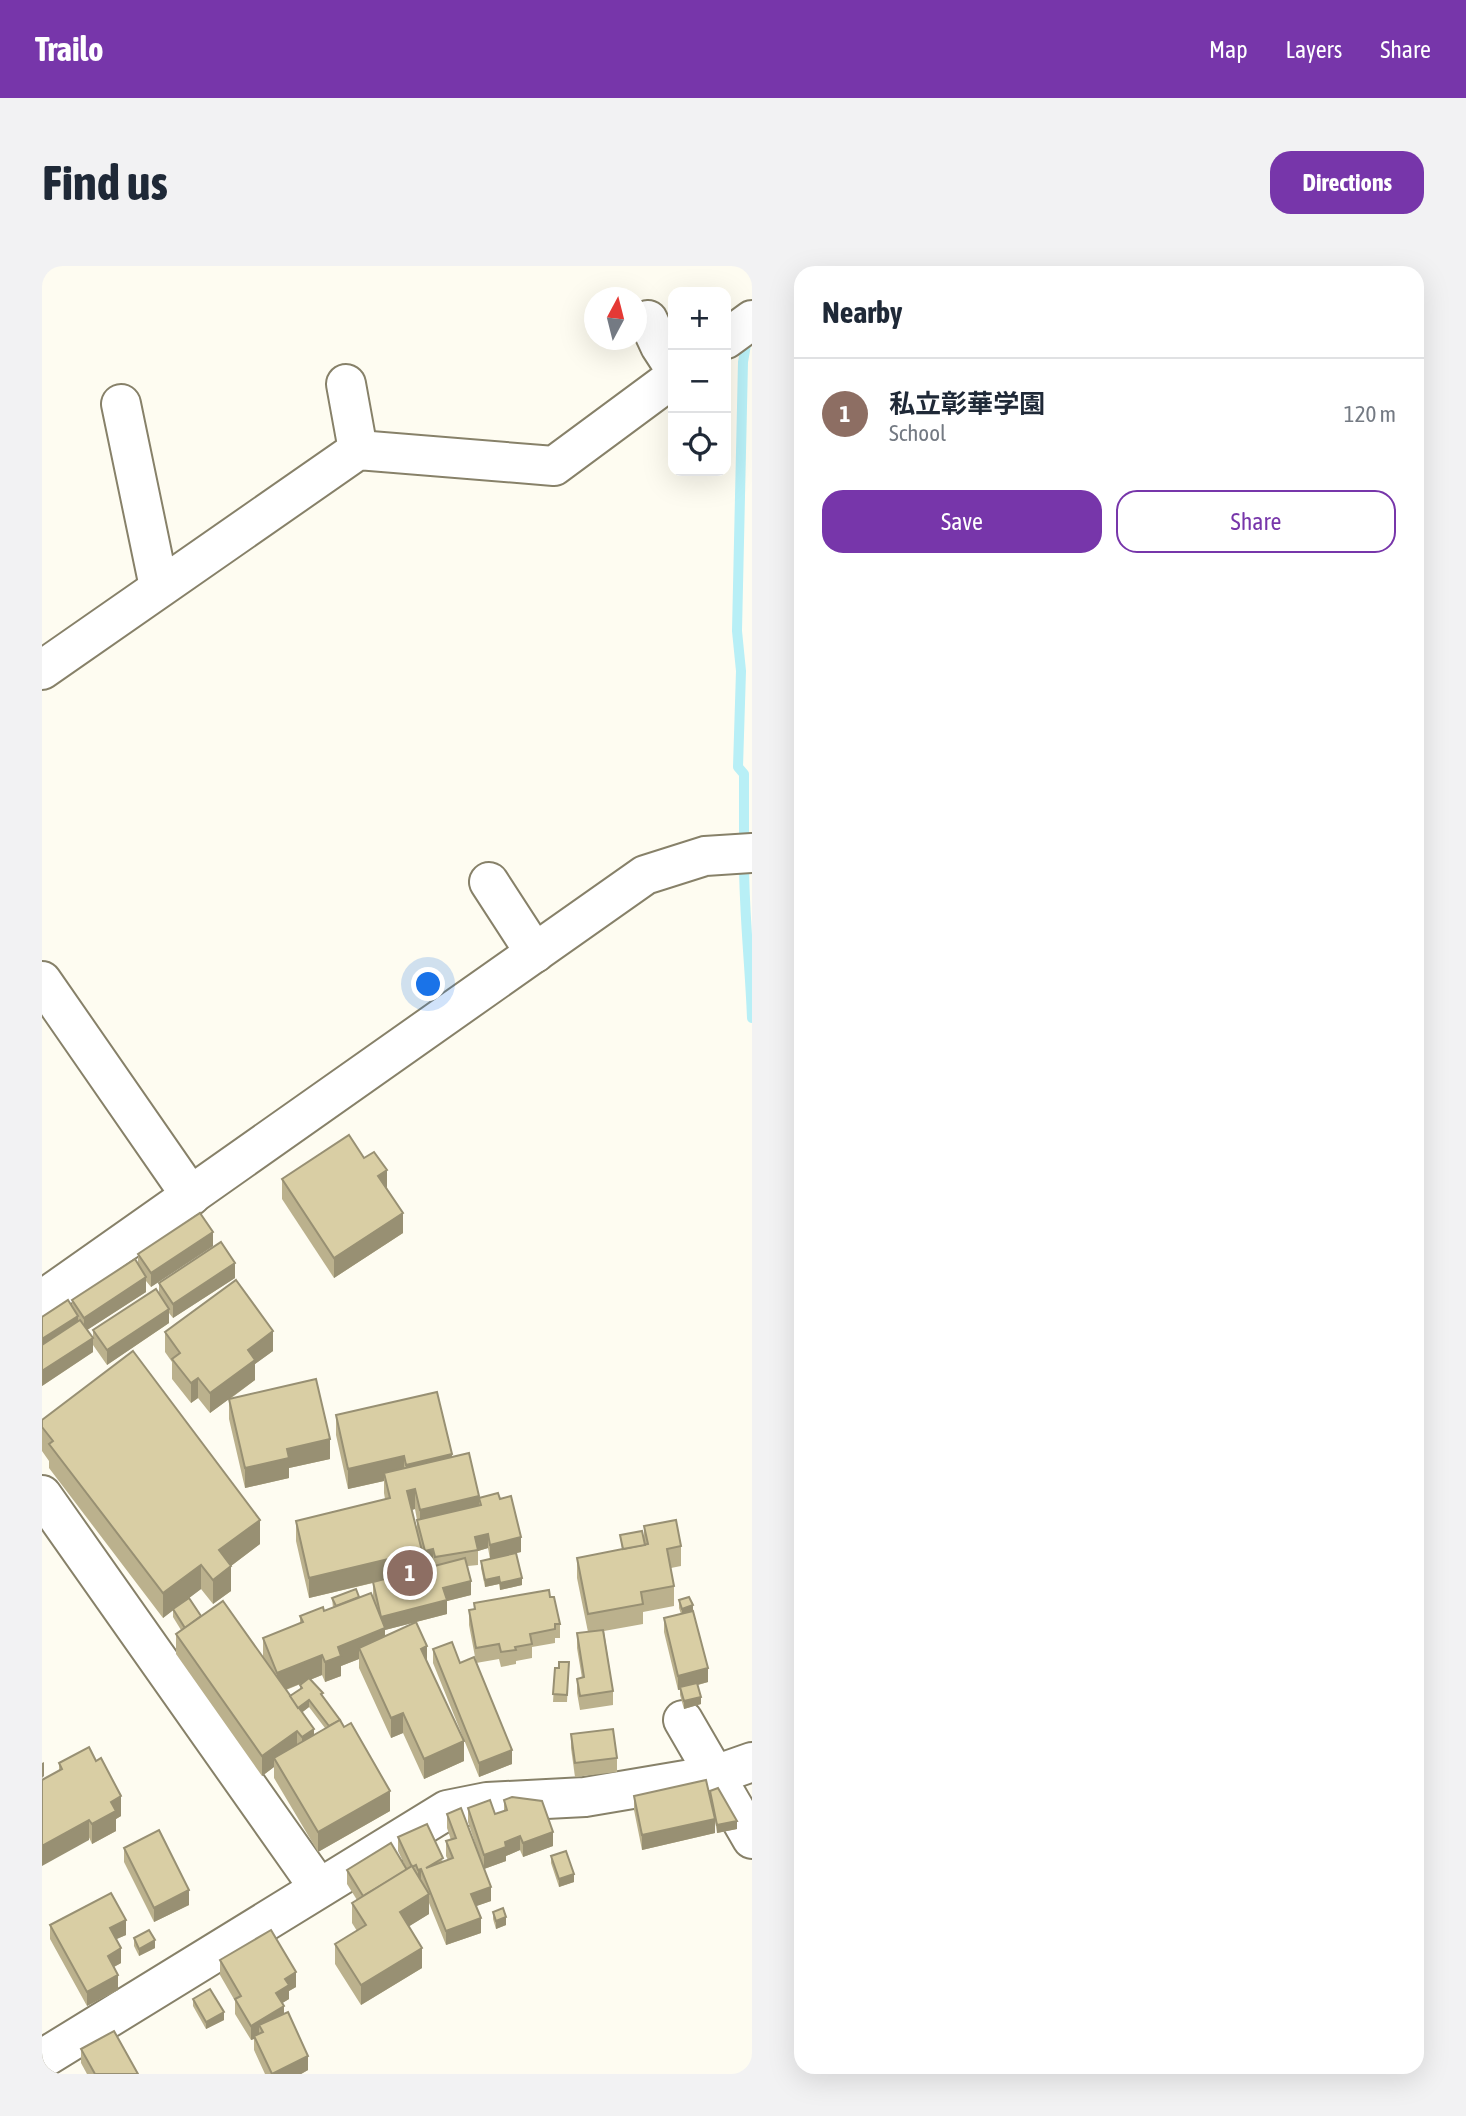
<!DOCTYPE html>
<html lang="en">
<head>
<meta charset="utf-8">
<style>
	:root { --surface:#fff; --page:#f2f2f3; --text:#1f2937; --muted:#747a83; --line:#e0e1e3; --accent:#7736aa }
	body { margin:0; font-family:"Asap Condensed","Noto Sans JP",sans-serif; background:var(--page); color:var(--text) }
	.controls { position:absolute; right:21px; top:21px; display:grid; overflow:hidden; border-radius:14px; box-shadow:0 7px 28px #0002 }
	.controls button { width:63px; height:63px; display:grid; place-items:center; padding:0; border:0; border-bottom:2px solid var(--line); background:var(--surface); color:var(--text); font:35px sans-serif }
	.compass { position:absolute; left:542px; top:21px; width:63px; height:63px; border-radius:50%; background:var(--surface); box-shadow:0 7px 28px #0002; rotate:7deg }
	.you { position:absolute; left:387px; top:719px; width:24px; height:24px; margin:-18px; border:5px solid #fff; border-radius:50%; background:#1a73e8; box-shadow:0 0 0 10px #1a73e833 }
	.badge { display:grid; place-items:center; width:46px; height:46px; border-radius:50%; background:var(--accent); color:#fff; font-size:23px; font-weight:700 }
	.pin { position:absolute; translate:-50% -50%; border:4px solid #fff; box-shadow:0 2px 7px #0006 }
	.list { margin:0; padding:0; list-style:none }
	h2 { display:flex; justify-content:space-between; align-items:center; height:91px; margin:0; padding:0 28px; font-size:30px }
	h2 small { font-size:23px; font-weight:400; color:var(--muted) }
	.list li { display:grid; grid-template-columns:46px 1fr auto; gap:21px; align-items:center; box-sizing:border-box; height:112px; padding:0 28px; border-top:2px solid var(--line) }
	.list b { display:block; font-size:26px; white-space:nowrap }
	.list p { margin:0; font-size:23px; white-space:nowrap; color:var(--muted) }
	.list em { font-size:23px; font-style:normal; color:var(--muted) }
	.actions { display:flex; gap:14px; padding:21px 28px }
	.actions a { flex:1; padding:16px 0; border:2px solid var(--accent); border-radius:21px; text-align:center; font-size:24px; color:var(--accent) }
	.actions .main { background:var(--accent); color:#fff }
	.icon { flex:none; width:38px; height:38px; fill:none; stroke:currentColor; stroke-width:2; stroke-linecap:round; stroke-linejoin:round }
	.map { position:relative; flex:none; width:710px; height:1808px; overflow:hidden; border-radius:21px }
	header { display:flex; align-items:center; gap:42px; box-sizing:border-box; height:98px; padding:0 35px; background:var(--accent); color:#fff }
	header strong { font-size:33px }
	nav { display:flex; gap:38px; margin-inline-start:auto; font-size:24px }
	.intro { display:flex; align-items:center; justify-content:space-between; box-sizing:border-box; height:168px; padding:0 42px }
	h1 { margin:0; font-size:49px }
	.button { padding:18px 32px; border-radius:21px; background:var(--accent); color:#fff; font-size:24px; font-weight:700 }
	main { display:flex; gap:42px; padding:0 42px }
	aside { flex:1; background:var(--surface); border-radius:21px; box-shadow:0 7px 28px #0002 }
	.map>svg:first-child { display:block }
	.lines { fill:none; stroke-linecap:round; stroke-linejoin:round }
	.stream { stroke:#b8eff6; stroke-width:10 }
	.minor-casing { stroke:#878169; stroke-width:42 }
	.minor { stroke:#fff; stroke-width:38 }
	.wall { fill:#bbb18d; fill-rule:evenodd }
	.shaded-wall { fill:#989073 }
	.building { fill:#d9cea4; stroke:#989073; stroke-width:2 }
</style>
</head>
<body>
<header>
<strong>Trailo</strong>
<nav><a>Map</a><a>Layers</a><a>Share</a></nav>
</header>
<div class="intro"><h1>Find us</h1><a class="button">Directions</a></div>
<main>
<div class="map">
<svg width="710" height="1808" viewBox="0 0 710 1808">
	<rect width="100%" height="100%" fill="#fefcf1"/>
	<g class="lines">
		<!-- stream -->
		<g class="stream">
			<path d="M 702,580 L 702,508 L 696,501 L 699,405 L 695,365 L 701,96 L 705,73"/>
			<path d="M 702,595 C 702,648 708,699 710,752"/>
		</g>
		<!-- minor casing -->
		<g class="minor-casing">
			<g id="minor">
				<path d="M 606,54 L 618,80 L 631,100"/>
				<path d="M 684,73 L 710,54"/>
				<path d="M 304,118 L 316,184"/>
				<path d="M 79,138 L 117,321"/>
				<path d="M 0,404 L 316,184 L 512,200 L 631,112"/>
				<path d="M 447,616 L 493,687"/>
				<path d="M 0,715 L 149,930"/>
				<path d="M 0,1034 L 603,609 L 663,590 L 710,587"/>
				<path d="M 0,1229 L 277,1622"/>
				<path d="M 641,1454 L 710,1573"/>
				<path d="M 0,1793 L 405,1544 L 445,1536 L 543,1531 L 673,1509 L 710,1496"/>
			</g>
		</g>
		<!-- minor -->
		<use href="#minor" class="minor"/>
	</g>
	<!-- wall -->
	<g class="wall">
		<path d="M 322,892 L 345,922 L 361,967 L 292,1012 L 240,933 L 240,913 Z"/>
		<path d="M 171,980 L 109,1021 L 104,1015 L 104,1026 L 45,1064 L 51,1086 L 0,1120 L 30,1041 L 30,1034 L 96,998 L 96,988 Z"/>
		<path d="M 193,1012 L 131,1052 L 127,1047 L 127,1057 L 65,1099 L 51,1079 L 51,1064 L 117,1028 L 117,1017 Z"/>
		<path d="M 123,1066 L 231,1085 L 213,1098 L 213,1114 L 188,1133 L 288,1193 L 247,1202 L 247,1212 L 203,1222 L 187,1153 L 187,1133 L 168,1147 L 156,1132 L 149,1137 L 130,1113 L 130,1096 L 123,1086 Z"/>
		<path d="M 294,1149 L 410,1191 L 437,1240 L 437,1232 L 458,1233 L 479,1286 L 474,1287 L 480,1319 L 458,1324 L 457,1318 L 443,1321 L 439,1302 L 439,1295 L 448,1293 L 446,1282 L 436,1285 L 436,1299 L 426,1300 L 429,1329 L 405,1335 L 405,1348 L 343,1364 L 343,1370 L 385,1396 L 422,1495 L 382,1513 L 361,1467 L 349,1472 L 317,1402 L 317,1393 L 299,1400 L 299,1410 L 283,1416 L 280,1409 L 268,1414 L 281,1431 L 348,1545 L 276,1586 L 232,1512 L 232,1501 L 220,1510 L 134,1388 L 134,1368 L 139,1364 L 131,1351 L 131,1344 L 121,1352 L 7,1202 L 7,1195 L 0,1185 L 0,1154 L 218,1278 L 189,1300 L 189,1325 L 171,1338 L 159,1323 L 144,1334 L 159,1350 L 221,1393 L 221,1372 L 258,1358 L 258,1350 L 282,1345 L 291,1342 L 290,1332 L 331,1331 L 331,1317 L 267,1332 L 254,1275 L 254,1255 L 343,1233 L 342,1227 L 342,1215 L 306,1223 L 294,1169 ZM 373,1243 L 375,1254 L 375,1267 L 370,1244 ZM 380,1286 L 383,1299 L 391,1297 L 392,1300 L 380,1303 ZM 261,1417 L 258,1419 L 258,1423 L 248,1430 L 244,1424 ZM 267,1441 L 283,1462 L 272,1469 L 260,1446 Z"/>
		<path d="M 602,1260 L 639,1280 L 639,1300 L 629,1302 L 632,1320 L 632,1340 L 601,1346 L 601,1358 L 562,1365 L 571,1425 L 571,1439 L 538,1444 L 535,1427 L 535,1413 L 540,1412 L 535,1382 L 535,1367 L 546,1366 L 535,1312 L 535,1292 L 580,1283 L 578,1269 L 602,1275 Z"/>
		<path d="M 508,1331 L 518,1358 L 518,1372 L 513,1372 L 513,1377 L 490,1381 L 490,1392 L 474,1395 L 474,1398 L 459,1401 L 457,1393 L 434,1397 L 470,1498 L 437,1511 L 391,1397 L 391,1383 L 418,1397 L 434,1396 L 427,1359 L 427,1344 L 432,1343 L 432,1337 Z"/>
		<path d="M 637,1334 L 651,1345 L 666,1416 L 656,1419 L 659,1438 L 642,1443 L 638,1429 L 638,1424 L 636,1424 L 622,1366 L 622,1352 L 639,1348 L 637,1342 Z"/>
		<path d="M 527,1396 L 525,1436 L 511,1436 L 513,1402 L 517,1402 Z"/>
		<path d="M 529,1468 L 575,1492 L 575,1506 L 533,1511 L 529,1482 Z"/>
		<path d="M 17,1497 L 79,1550 L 74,1553 L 74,1565 L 50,1578 L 17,1505 Z"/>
		<path d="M 668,1525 L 695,1563 L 675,1567 L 673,1555 L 673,1567 L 600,1584 L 592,1544 L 592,1530 L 668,1531 Z"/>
		<path d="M 462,1534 L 511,1580 L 481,1591 L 478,1584 L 464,1590 L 464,1595 L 442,1603 L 449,1635 L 434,1640 L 439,1667 L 404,1679 L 387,1637 L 387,1648 L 367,1660 L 380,1702 L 319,1739 L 293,1698 L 293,1678 L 315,1665 L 310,1657 L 310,1637 L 315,1634 L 305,1618 L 305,1604 L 365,1604 L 356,1585 L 356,1571 L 401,1595 L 406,1594 L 404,1590 L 404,1575 L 409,1574 L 405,1562 L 405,1548 L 437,1589 L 426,1556 L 426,1542 L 453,1548 L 462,1545 Z"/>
		<path d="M 82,1582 L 147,1639 L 112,1656 L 82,1596 Z"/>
		<path d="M 509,1590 L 532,1616 L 517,1621 L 509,1597 Z"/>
		<path d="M 451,1646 L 464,1659 L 454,1663 L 451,1653 Z"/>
		<path d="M 8,1659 L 84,1669 L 74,1673 L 79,1697 L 72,1701 L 76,1724 L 45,1740 L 8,1673 Z"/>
		<path d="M 92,1672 L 113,1682 L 97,1690 L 92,1680 Z"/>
		<path d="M 178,1694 L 254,1721 L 247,1725 L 247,1733 L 240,1737 L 242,1747 L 266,1804 L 259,1808 L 223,1808 L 212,1784 L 212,1773 L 209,1774 L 193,1748 L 193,1735 L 178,1709 Z"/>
		<path d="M 151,1733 L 182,1754 L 164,1763 L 151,1740 Z"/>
		<path d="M 39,1783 L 96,1808 L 45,1808 L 39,1797 Z"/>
	</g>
	<!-- shaded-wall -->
	<g class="shaded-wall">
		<path d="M 345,904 L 345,924 L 336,910 Z"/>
		<path d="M 361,947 L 361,967 L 292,1012 L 292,992 Z"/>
		<path d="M 171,966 L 171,980 L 109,1021 L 109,1007 Z"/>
		<path d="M 193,997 L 193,1012 L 131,1052 L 131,1038 Z"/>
		<path d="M 104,1011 L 104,1026 L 42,1066 L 42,1052 Z"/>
		<path d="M 127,1043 L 127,1057 L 65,1099 L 65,1084 Z"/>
		<path d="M 36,1050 L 36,1064 L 0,1087 L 0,1073 Z"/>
		<path d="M 231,1065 L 231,1085 L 213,1098 L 213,1114 L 168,1147 L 168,1127 L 206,1084 Z"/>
		<path d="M 51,1072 L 51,1086 L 0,1120 L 0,1105 Z"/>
		<path d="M 156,1112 L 156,1132 L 149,1137 L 149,1117 Z"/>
		<path d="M 288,1173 L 288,1193 L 247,1202 L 247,1212 L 203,1222 L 203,1202 L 245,1183 Z"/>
		<path d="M 410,1188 L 410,1208 L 364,1219 L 364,1199 Z"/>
		<path d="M 362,1190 L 362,1210 L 342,1207 L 342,1215 L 306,1223 L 306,1203 Z"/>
		<path d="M 373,1223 L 373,1243 L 365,1245 L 365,1225 Z"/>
		<path d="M 437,1230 L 437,1250 L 378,1264 L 378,1244 Z"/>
		<path d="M 218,1254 L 218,1278 L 177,1309 L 177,1284 Z"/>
		<path d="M 446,1268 L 446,1282 L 436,1285 L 433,1271 Z"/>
		<path d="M 479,1271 L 479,1286 L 448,1293 L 448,1279 Z"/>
		<path d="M 391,1283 L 391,1297 L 383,1299 L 383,1285 Z"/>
		<path d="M 380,1285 L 380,1305 L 267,1332 L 267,1312 Z"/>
		<path d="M 159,1299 L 159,1323 L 121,1352 L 121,1327 Z"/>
		<path d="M 189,1300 L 189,1325 L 171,1338 L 171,1314 Z"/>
		<path d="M 457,1311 L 457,1318 L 443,1321 L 443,1314 Z"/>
		<path d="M 480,1312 L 480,1319 L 458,1324 L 458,1317 Z"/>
		<path d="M 429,1315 L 429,1329 L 405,1335 L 405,1348 L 343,1364 L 343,1382 L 317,1382 L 317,1393 L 299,1400 L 299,1410 L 283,1416 L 283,1396 L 296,1381 L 339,1351 L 401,1322 Z"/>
		<path d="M 651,1339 L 651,1346 L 640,1350 L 640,1343 Z"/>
		<path d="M 385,1380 L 385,1400 L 379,1383 Z"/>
		<path d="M 280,1389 L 280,1409 L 235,1427 L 235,1407 Z"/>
		<path d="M 666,1402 L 666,1416 L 636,1424 L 636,1410 Z"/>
		<path d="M 659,1431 L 659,1438 L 642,1443 L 642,1435 Z"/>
		<path d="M 267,1434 L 267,1441 L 252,1453 L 252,1445 Z"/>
		<path d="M 361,1447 L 361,1467 L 349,1472 L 349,1452 Z"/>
		<path d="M 272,1463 L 272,1483 L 260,1491 L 260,1471 Z"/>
		<path d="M 255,1465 L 255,1485 L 232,1492 L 232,1501 L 220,1510 L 220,1490 Z"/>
		<path d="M 422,1475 L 422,1495 L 382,1513 L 382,1493 Z"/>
		<path d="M 470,1484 L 470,1498 L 437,1511 L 437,1497 Z"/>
		<path d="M 2,1496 L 2,1510 L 0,1512 L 0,1497 Z"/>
		<path d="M 348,1525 L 348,1545 L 276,1586 L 276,1566 Z"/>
		<path d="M 79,1530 L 79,1550 L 74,1553 L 74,1565 L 50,1578 L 50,1558 L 69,1536 Z"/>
		<path d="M 673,1553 L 673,1567 L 600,1584 L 600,1569 Z"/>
		<path d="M 47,1554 L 47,1574 L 0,1600 L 0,1580 Z"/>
		<path d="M 695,1555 L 695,1563 L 675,1567 L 675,1559 Z"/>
		<path d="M 511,1566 L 511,1580 L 481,1591 L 481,1577 Z"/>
		<path d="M 478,1570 L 478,1584 L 464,1590 L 464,1595 L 442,1603 L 442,1589 L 463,1576 Z"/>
		<path d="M 379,1603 L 379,1617 L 376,1618 L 376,1604 Z"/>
		<path d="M 532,1608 L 532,1616 L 517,1621 L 517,1613 Z"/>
		<path d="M 449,1621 L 449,1635 L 429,1642 L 429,1628 Z"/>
		<path d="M 147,1624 L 147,1639 L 112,1656 L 112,1642 Z"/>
		<path d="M 387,1628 L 387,1648 L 358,1666 L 358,1646 Z"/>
		<path d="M 464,1651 L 464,1659 L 454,1663 L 454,1655 Z"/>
		<path d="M 439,1652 L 439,1667 L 404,1679 L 404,1665 Z"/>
		<path d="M 84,1654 L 84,1669 L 68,1676 L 68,1662 Z"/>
		<path d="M 113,1674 L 113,1682 L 97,1690 L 97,1683 Z"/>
		<path d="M 79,1682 L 79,1697 L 66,1704 L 66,1690 Z"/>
		<path d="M 380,1682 L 380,1702 L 319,1739 L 319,1719 Z"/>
		<path d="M 254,1706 L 254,1721 L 247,1725 L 247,1733 L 234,1741 L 234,1727 L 243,1713 Z"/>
		<path d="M 76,1709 L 76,1724 L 45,1740 L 45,1726 Z"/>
		<path d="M 242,1740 L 242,1755 L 221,1766 L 217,1759 L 217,1770 L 212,1770 L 212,1773 L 209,1774 L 209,1760 Z"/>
		<path d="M 182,1746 L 182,1754 L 164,1763 L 164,1756 Z"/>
		<path d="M 266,1790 L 266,1804 L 259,1808 L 230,1808 Z"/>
	</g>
	<!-- building -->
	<g class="building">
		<path d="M 307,869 L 322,892 L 332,886 L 345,904 L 336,910 L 361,947 L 292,992 L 240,913 Z"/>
		<path d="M 158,947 L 171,966 L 109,1007 L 96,988 Z"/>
		<path d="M 179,976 L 193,997 L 131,1038 L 117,1017 Z"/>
		<path d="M 93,993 L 104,1011 L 42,1052 L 30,1034 Z"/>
		<path d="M 194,1014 L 231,1065 L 206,1084 L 213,1094 L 168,1127 L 156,1112 L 149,1117 L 130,1093 L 138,1087 L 123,1066 Z"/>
		<path d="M 114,1023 L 127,1043 L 65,1084 L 51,1064 Z"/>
		<path d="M 26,1034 L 36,1050 L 0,1073 L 0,1051 Z"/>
		<path d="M 38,1054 L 51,1072 L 0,1105 L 0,1079 Z"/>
		<path d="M 91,1085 L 218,1254 L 177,1284 L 189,1300 L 171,1314 L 159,1299 L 121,1327 L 7,1178 L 11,1175 L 0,1161 L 0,1154 Z"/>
		<path d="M 274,1113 L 288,1173 L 245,1183 L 247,1192 L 203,1202 L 187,1133 Z"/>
		<path d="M 395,1126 L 410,1188 L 364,1199 L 362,1190 L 306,1203 L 294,1149 Z"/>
		<path d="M 427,1187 L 437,1230 L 378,1244 L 373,1223 L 365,1225 L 380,1285 L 267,1312 L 254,1255 L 348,1232 L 342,1207 Z"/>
		<path d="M 456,1227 L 458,1233 L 469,1230 L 479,1271 L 448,1279 L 446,1268 L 433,1271 L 436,1284 L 393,1291 L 391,1283 L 383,1285 L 375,1254 L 439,1239 L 437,1232 Z"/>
		<path d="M 634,1254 L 639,1280 L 625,1283 L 632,1320 L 599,1326 L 601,1338 L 546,1348 L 535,1292 L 606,1278 L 602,1260 Z"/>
		<path d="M 600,1265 L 603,1279 L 581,1283 L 578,1269 Z"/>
		<path d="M 474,1287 L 480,1312 L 458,1317 L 457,1311 L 443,1314 L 439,1295 Z"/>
		<path d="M 423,1292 L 429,1315 L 401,1322 L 405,1334 L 339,1351 L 331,1316 Z"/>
		<path d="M 314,1323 L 317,1331 L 294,1340 L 290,1332 Z"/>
		<path d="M 507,1324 L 508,1331 L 512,1331 L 518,1358 L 513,1358 L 513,1363 L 488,1368 L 490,1378 L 473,1381 L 474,1384 L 459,1386 L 457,1378 L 434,1382 L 427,1344 L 433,1343 L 432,1337 Z"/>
		<path d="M 329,1327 L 343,1362 L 296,1381 L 299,1390 L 283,1396 L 280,1389 L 235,1407 L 221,1372 L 261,1356 L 258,1350 L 281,1341 L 282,1345 Z"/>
		<path d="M 647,1331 L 651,1339 L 640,1343 L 637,1334 Z"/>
		<path d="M 147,1332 L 159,1350 L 143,1362 L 131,1343 Z"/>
		<path d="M 181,1335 L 272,1463 L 260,1471 L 255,1465 L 220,1490 L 134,1368 Z"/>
		<path d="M 651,1345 L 666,1402 L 636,1410 L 622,1352 Z"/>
		<path d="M 374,1356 L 385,1380 L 379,1383 L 422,1475 L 382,1493 L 361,1447 L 349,1452 L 317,1382 Z"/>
		<path d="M 561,1364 L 571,1425 L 538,1430 L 535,1413 L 542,1411 L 535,1367 Z"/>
		<path d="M 410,1376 L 418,1397 L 432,1391 L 470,1484 L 437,1497 L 391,1383 Z"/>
		<path d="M 517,1396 L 527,1396 L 525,1429 L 511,1428 L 513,1402 L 517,1402 Z"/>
		<path d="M 267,1412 L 281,1427 L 279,1428 L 298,1454 L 287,1460 L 267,1434 L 256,1442 L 248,1430 L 260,1422 L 258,1419 Z"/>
		<path d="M 655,1417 L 659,1431 L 642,1435 L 638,1421 Z"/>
		<path d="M 298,1454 L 302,1461 L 309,1457 L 348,1525 L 276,1566 L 232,1492 Z"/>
		<path d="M 571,1463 L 575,1492 L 533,1497 L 529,1468 Z"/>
		<path d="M 47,1481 L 54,1495 L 59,1492 L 79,1530 L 69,1536 L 74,1545 L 50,1558 L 47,1554 L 0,1580 L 0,1514 L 20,1503 L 17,1497 Z"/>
		<path d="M 664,1514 L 673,1553 L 600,1569 L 592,1530 Z"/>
		<path d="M 676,1522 L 695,1555 L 675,1559 L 668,1525 Z"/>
		<path d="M 470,1531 L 500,1535 L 511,1566 L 481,1577 L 478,1570 L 463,1576 L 464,1581 L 442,1589 L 426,1542 L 448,1534 L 453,1548 L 465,1544 L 462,1534 Z"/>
		<path d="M 419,1542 L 449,1621 L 429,1628 L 439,1652 L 404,1665 L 379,1603 L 376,1604 L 374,1599 L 370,1601 L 356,1571 L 385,1558 L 401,1592 L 384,1602 L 411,1592 L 404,1575 L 414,1572 L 405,1548 Z"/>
		<path d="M 117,1564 L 147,1624 L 112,1642 L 82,1582 Z"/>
		<path d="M 349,1577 L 365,1604 L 321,1630 L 305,1604 Z"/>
		<path d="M 524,1585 L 532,1608 L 517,1613 L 509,1590 Z"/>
		<path d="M 370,1600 L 387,1628 L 358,1646 L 380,1682 L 319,1719 L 293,1678 L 324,1659 L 310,1637 Z"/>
		<path d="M 69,1627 L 84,1654 L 68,1662 L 79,1682 L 66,1690 L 76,1709 L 45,1726 L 8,1659 Z"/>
		<path d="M 461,1642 L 464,1651 L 454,1655 L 451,1646 Z"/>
		<path d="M 107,1664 L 113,1674 L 97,1683 L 92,1672 Z"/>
		<path d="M 229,1664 L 254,1706 L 243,1713 L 247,1719 L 234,1727 L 242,1740 L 209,1760 L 193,1733 L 199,1730 L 178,1694 Z"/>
		<path d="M 168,1723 L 182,1746 L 164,1756 L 151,1733 Z"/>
		<path d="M 246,1746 L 266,1790 L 230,1808 L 212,1770 L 221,1766 L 217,1759 Z"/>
		<path d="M 72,1765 L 96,1808 L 53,1808 L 39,1783 Z"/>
	</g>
</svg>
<div class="controls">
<button>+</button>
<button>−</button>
<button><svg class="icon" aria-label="locate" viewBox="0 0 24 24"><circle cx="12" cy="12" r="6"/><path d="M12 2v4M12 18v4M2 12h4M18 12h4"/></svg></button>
</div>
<svg class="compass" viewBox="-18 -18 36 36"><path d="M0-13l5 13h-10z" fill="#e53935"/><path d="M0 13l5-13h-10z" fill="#747a83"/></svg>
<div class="you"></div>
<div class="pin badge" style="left:368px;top:1307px;background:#8d6e63">1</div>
</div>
<aside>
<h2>Nearby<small></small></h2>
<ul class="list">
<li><span class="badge" style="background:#8d6e63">1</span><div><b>私立彰華学園</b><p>School</p></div><em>120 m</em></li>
</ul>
<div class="actions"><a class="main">Save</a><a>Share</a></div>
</aside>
</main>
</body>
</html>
